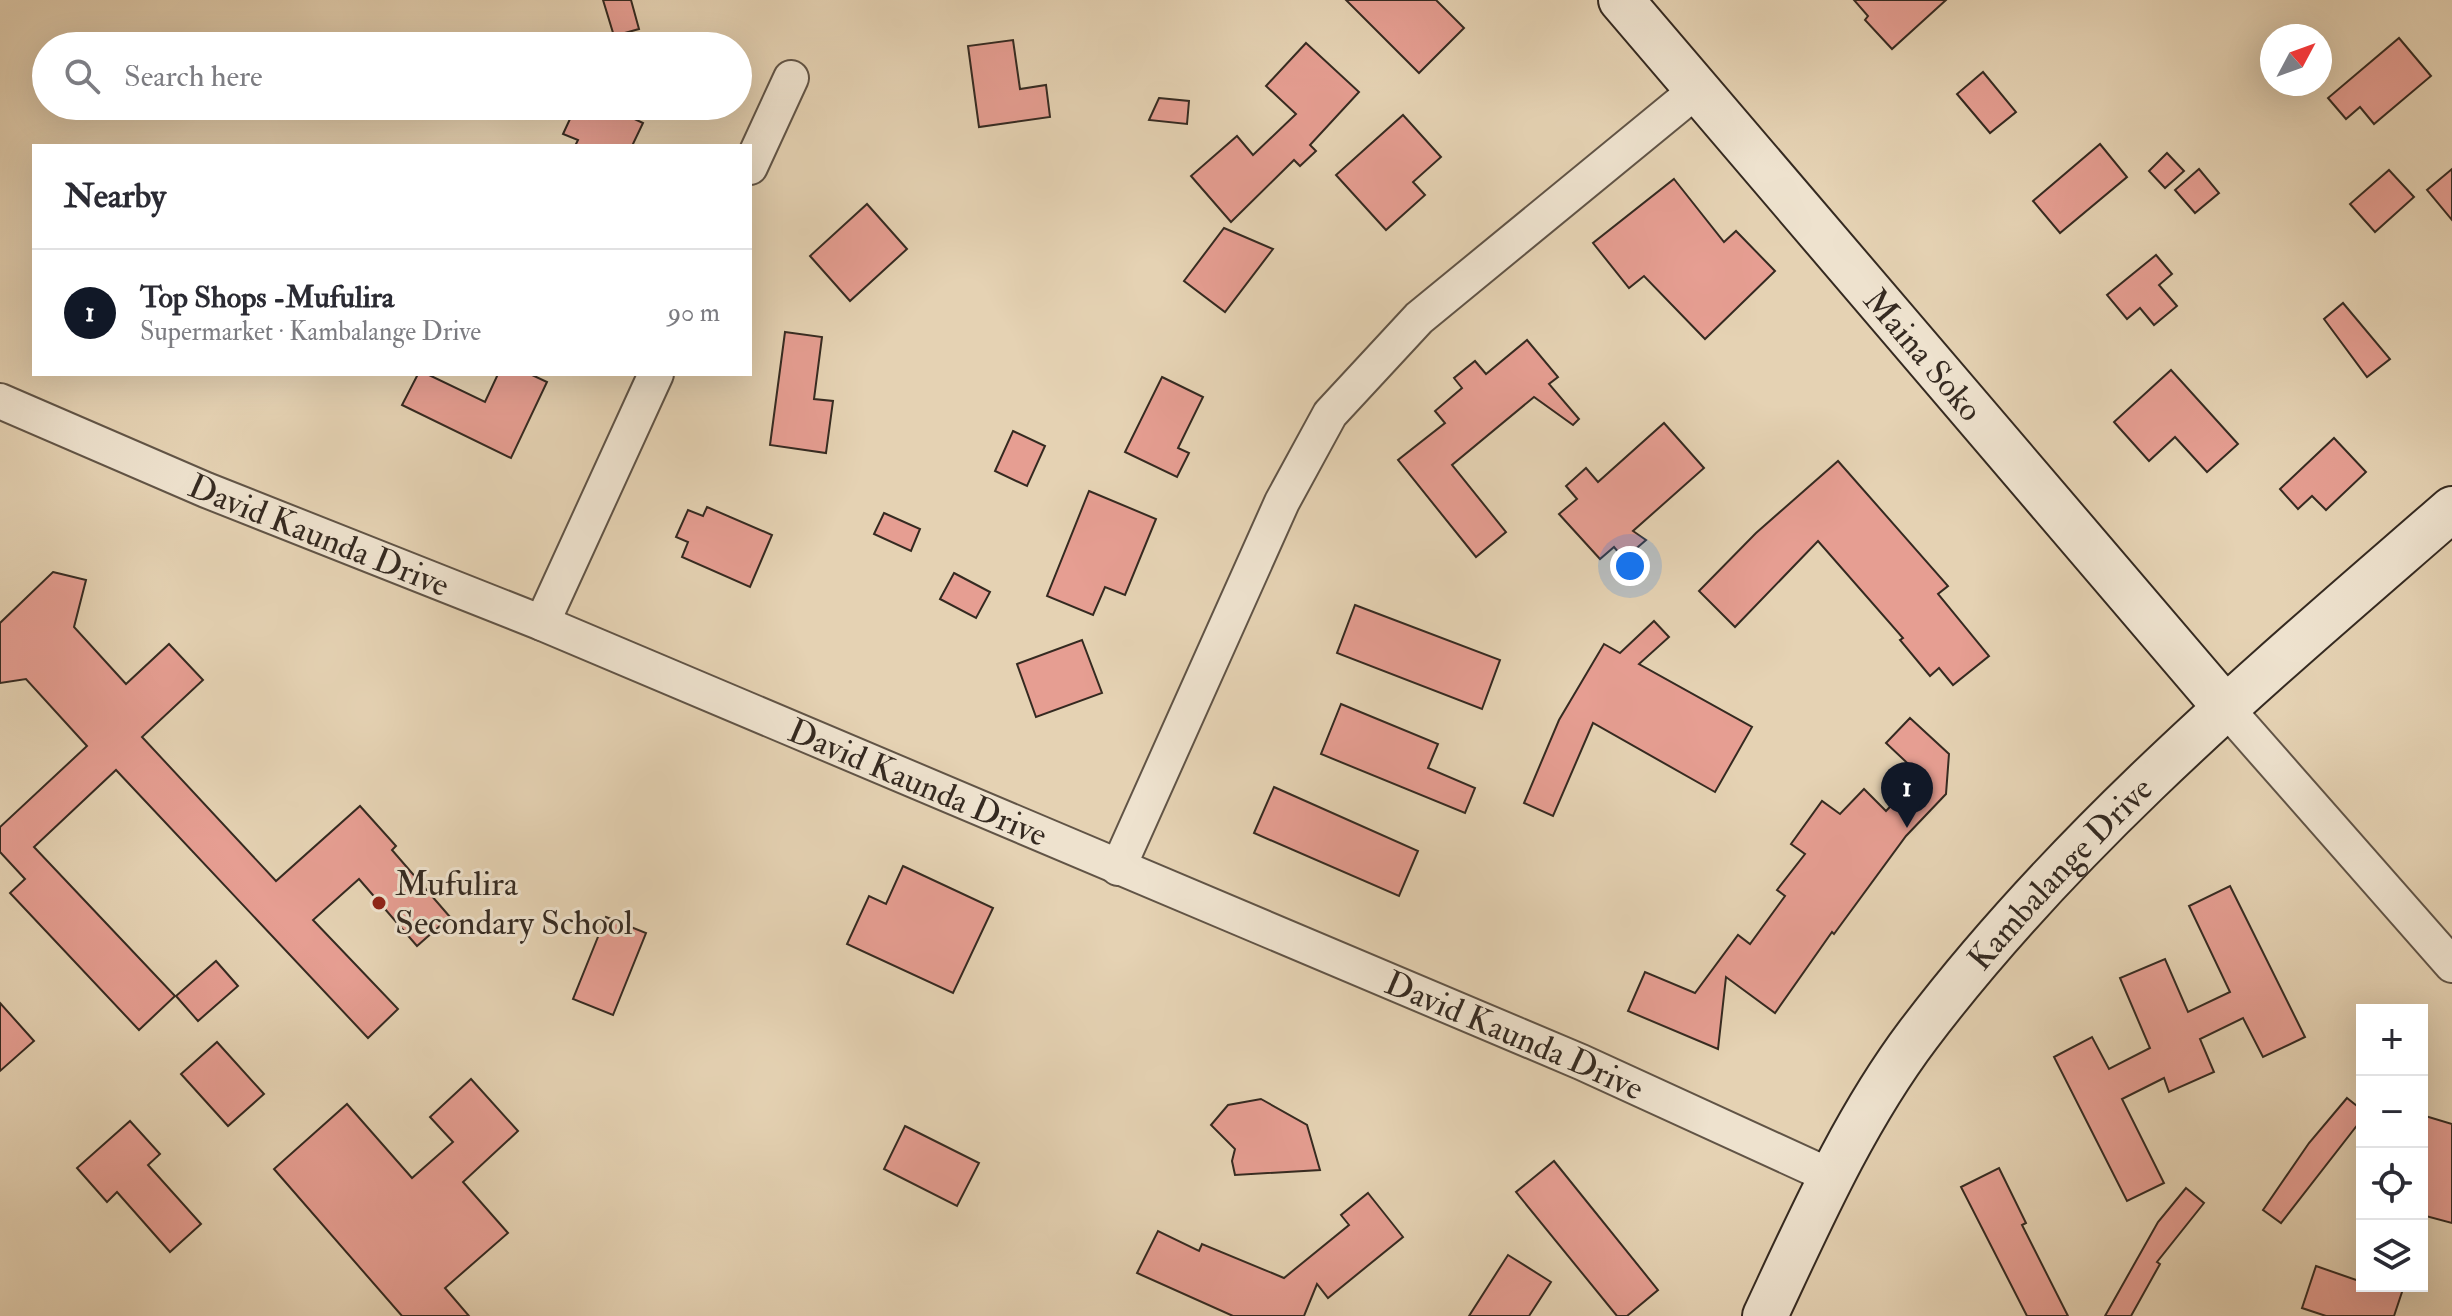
<!DOCTYPE html>
<html lang="en">
<head>
<meta charset="utf-8">
<style>
	:root { --surface:#fff; --page:#f7f7f7; --text:#2b2b33; --muted:#7c7c81; --line:#e1e1e2; --accent:#111827 }
	body { margin:0; font-family:"IM FELL Double Pica",serif; background:var(--page); color:var(--text) }
	.controls { position:absolute; right:24px; bottom:24px; display:grid; overflow:hidden; border-radius:0px; box-shadow:0 8px 32px #0002 }
	.controls button { width:72px; height:72px; display:grid; place-items:center; padding:0; border:0; border-bottom:2px solid var(--line); background:var(--surface); color:var(--text); font:40px sans-serif }
	.compass { position:absolute; left:2260px; top:24px; width:72px; height:72px; border-radius:50%; background:var(--surface); box-shadow:0 8px 32px #0002; rotate:49deg }
	.you { position:absolute; left:1630px; top:566px; width:28px; height:28px; margin:-20px; border:6px solid #fff; border-radius:50%; background:#1a73e8; box-shadow:0 0 0 12px #1a73e833 }
	.badge { display:grid; place-items:center; width:52px; height:52px; border-radius:50%; background:var(--accent); color:#fff; font-size:26px; font-weight:700 }
	.pin { position:absolute; translate:-50% -66px; filter:drop-shadow(0 2px 4px #0008) }
	.pin::after { content:''; position:absolute; top:42px; width:28px; height:24px; background:inherit; clip-path:polygon(0 0,100% 0,50% 100%) }
	.list { margin:0; padding:0; list-style:none }
	h2 { display:flex; justify-content:space-between; align-items:center; height:104px; margin:0; padding:0 32px; font-size:34px }
	h2 small { font-size:26px; font-weight:400; color:var(--muted) }
	.list li { display:grid; grid-template-columns:52px 1fr auto; gap:24px; align-items:center; box-sizing:border-box; height:128px; padding:0 32px; border-top:2px solid var(--line) }
	.list b { display:block; font-size:30px; white-space:nowrap }
	.list p { margin:0; font-size:26px; white-space:nowrap; color:var(--muted) }
	.list em { font-size:26px; font-style:normal; color:var(--muted) }
	.icon { flex:none; width:44px; height:44px; fill:none; stroke:currentColor; stroke-width:2; stroke-linecap:round; stroke-linejoin:round }
	.map { position:relative; flex:none; width:2452px; height:1316px; overflow:hidden }
	.search { position:absolute; background:var(--surface); box-shadow:0 8px 32px #0002; left:32px; top:32px; width:720px; height:88px; display:flex; align-items:center; gap:20px; box-sizing:border-box; padding:0 28px; border-radius:44px; color:var(--muted); font-size:30px }
	.panel { position:absolute; background:var(--surface); box-shadow:0 8px 32px #0002; left:32px; top:144px; width:720px; height:232px; border-radius:0px }
	.map>svg:first-child { display:block }
	.building { fill:#e69e92; stroke:#352a21; stroke-width:2 }
	.lines { fill:none; stroke-linecap:round; stroke-linejoin:round }
	.street-casing { stroke:#615446; stroke-width:38 }
	.secondary-casing { stroke:#352a21; stroke-width:48 }
	.street { stroke:#eee2ce; stroke-width:34 }
	.secondary { stroke:#eee2ce; stroke-width:44 }
	.poi-dot { fill:#8f2418; stroke:#eee2ce; stroke-width:3 }
	.labels { text-anchor:middle; stroke-width:6; stroke-linejoin:round; paint-order:stroke }
	.street-label { font-size:34px; fill:#352a21; stroke:#eee2ce }
	.poi-label { font-size:34px; fill:#352a21; stroke:#eee2ce; text-anchor:start }
</style>
</head>
<body>
<div class="map">
<svg width="2452" height="1316" viewBox="0 0 2452 1316">
	<rect width="100%" height="100%" fill="#e5d2b3"/>
	<filter id="stains"><feTurbulence type="fractalNoise" baseFrequency=".0025" numOctaves="4"/><feColorMatrix values="0 0 0 0 .2 0 0 0 0 .09 0 0 0 0 .02 0 0 0 .5 -.17"/></filter>
	<radialGradient id="worn" r=".72"><stop offset=".6" stop-color="#630" stop-opacity="0"/><stop offset="1" stop-color="#630" stop-opacity=".3"/></radialGradient>
	<!-- building -->
	<g class="building">
		<path d="M 603,0 L 631,0 L 639,29 L 614,36 Z"/>
		<path d="M 1346,0 L 1436,0 L 1464,28 L 1419,73 Z"/>
		<path d="M 1854,0 L 1946,0 L 1892,49 L 1865,20 L 1868,16 Z"/>
		<path d="M 2399,38 L 2431,76 L 2374,124 L 2360,107 L 2346,119 L 2328,98 Z"/>
		<path d="M 1013,40 L 1020,89 L 1046,85 L 1050,117 L 979,127 L 968,46 Z"/>
		<path d="M 1306,43 L 1359,92 L 1310,145 L 1316,151 L 1300,166 L 1294,160 L 1231,222 L 1191,176 L 1237,136 L 1253,155 L 1296,114 L 1266,86 Z"/>
		<path d="M 1983,72 L 2016,112 L 1990,133 L 1957,94 Z"/>
		<path d="M 1159,98 L 1189,101 L 1187,124 L 1149,120 Z"/>
		<path d="M 576,106 L 607,106 L 643,123 L 632,146 L 575,146 L 578,140 L 563,134 Z"/>
		<path d="M 1403,115 L 1441,157 L 1413,182 L 1425,195 L 1386,230 L 1336,175 Z"/>
		<path d="M 2100,144 L 2127,177 L 2060,233 L 2033,201 Z"/>
		<path d="M 2167,153 L 2184,171 L 2165,188 L 2149,171 Z"/>
		<path d="M 2199,169 L 2219,193 L 2195,213 L 2175,190 Z"/>
		<path d="M 2452,169 L 2452,220 L 2427,190 Z"/>
		<path d="M 2389,170 L 2414,197 L 2375,232 L 2350,204 Z"/>
		<path d="M 1674,179 L 1724,242 L 1736,231 L 1775,271 L 1705,339 L 1644,276 L 1629,288 L 1593,243 Z"/>
		<path d="M 867,204 L 907,249 L 850,301 L 810,256 Z"/>
		<path d="M 1224,228 L 1273,249 L 1225,312 L 1184,281 Z"/>
		<path d="M 2156,255 L 2172,274 L 2159,285 L 2177,306 L 2154,325 L 2140,308 L 2127,319 L 2107,295 Z"/>
		<path d="M 2343,303 L 2390,359 L 2367,377 L 2324,319 Z"/>
		<path d="M 785,332 L 822,337 L 814,399 L 833,401 L 826,453 L 770,445 Z"/>
		<path d="M 1527,340 L 1558,377 L 1549,384 L 1579,419 L 1573,425 L 1534,397 L 1452,465 L 1506,532 L 1476,557 L 1398,460 L 1445,423 L 1435,411 L 1462,388 L 1454,378 L 1475,361 L 1486,374 Z"/>
		<path d="M 2171,370 L 2238,444 L 2207,472 L 2175,437 L 2149,461 L 2114,422 Z"/>
		<path d="M 418,374 L 427,374 L 485,402 L 498,374 L 530,374 L 547,382 L 511,458 L 402,405 Z"/>
		<path d="M 1162,377 L 1203,397 L 1178,448 L 1189,453 L 1177,477 L 1125,452 Z"/>
		<path d="M 1664,423 L 1704,468 L 1633,531 L 1646,540 L 1624,559 L 1614,547 L 1600,559 L 1559,514 L 1577,499 L 1566,486 L 1586,468 L 1598,482 Z"/>
		<path d="M 1013,431 L 1045,446 L 1027,486 L 995,471 Z"/>
		<path d="M 2334,438 L 2366,472 L 2326,510 L 2312,496 L 2298,509 L 2280,489 Z"/>
		<path d="M 1838,461 L 1948,586 L 1938,594 L 1989,656 L 1953,685 L 1939,668 L 1930,676 L 1900,640 L 1903,638 L 1818,541 L 1735,627 L 1699,591 L 1756,533 Z"/>
		<path d="M 1089,491 L 1156,519 L 1125,595 L 1105,587 L 1093,615 L 1047,596 Z"/>
		<path d="M 707,507 L 772,535 L 750,587 L 682,557 L 688,542 L 676,537 L 688,510 L 703,516 Z"/>
		<path d="M 884,513 L 920,529 L 911,551 L 874,534 Z"/>
		<path d="M 53,572 L 86,580 L 74,627 L 126,684 L 169,644 L 203,680 L 142,737 L 276,881 L 360,806 L 396,846 L 392,850 L 450,917 L 417,946 L 359,879 L 313,920 L 398,1009 L 368,1038 L 116,770 L 34,847 L 175,996 L 139,1030 L 10,893 L 25,879 L 0,852 L 0,827 L 87,746 L 26,679 L 0,683 L 0,623 Z"/>
		<path d="M 954,573 L 990,592 L 976,618 L 940,599 Z"/>
		<path d="M 1355,605 L 1500,660 L 1482,709 L 1337,653 Z"/>
		<path d="M 1654,621 L 1669,637 L 1639,664 L 1752,727 L 1715,792 L 1593,723 L 1553,816 L 1524,803 L 1559,720 L 1604,644 L 1620,653 Z"/>
		<path d="M 1082,640 L 1102,693 L 1036,717 L 1017,664 Z"/>
		<path d="M 1341,704 L 1438,744 L 1428,768 L 1475,788 L 1465,813 L 1321,754 Z"/>
		<path d="M 1910,718 L 1949,754 L 1946,794 L 1906,836 L 1834,934 L 1832,932 L 1775,1013 L 1726,977 L 1718,1049 L 1628,1011 L 1645,972 L 1695,993 L 1738,935 L 1750,944 L 1785,896 L 1777,890 L 1805,854 L 1791,844 L 1822,801 L 1840,814 L 1864,789 L 1886,811 L 1920,775 L 1886,743 Z"/>
		<path d="M 1274,787 L 1418,851 L 1399,896 L 1254,833 Z"/>
		<path d="M 903,866 L 993,908 L 953,993 L 847,944 L 869,896 L 886,904 Z"/>
		<path d="M 2230,886 L 2305,1037 L 2263,1057 L 2243,1018 L 2200,1039 L 2214,1072 L 2169,1092 L 2164,1078 L 2122,1099 L 2164,1183 L 2127,1201 L 2054,1057 L 2092,1037 L 2109,1069 L 2150,1048 L 2120,978 L 2165,959 L 2188,1012 L 2230,992 L 2189,906 Z"/>
		<path d="M 606,917 L 646,933 L 613,1015 L 573,999 Z"/>
		<path d="M 216,961 L 238,986 L 198,1021 L 176,996 Z"/>
		<path d="M 0,1003 L 34,1041 L 0,1071 Z"/>
		<path d="M 217,1042 L 264,1094 L 228,1126 L 181,1074 Z"/>
		<path d="M 471,1079 L 518,1131 L 463,1182 L 508,1233 L 445,1288 L 469,1316 L 402,1316 L 274,1169 L 347,1104 L 412,1178 L 453,1142 L 430,1117 Z"/>
		<path d="M 2347,1098 L 2362,1110 L 2362,1119 L 2281,1223 L 2263,1210 L 2309,1143 Z"/>
		<path d="M 1261,1099 L 1307,1125 L 1320,1170 L 1235,1175 L 1232,1161 L 1235,1149 L 1211,1125 L 1228,1105 Z"/>
		<path d="M 2422,1115 L 2452,1124 L 2452,1223 L 2422,1215 Z"/>
		<path d="M 130,1121 L 160,1154 L 148,1165 L 201,1224 L 170,1252 L 117,1192 L 107,1202 L 77,1168 Z"/>
		<path d="M 905,1126 L 979,1163 L 957,1206 L 884,1169 Z"/>
		<path d="M 1554,1161 L 1658,1290 L 1627,1316 L 1617,1316 L 1516,1192 Z"/>
		<path d="M 1999,1168 L 2026,1223 L 2022,1225 L 2068,1316 L 2027,1316 L 1961,1187 Z"/>
		<path d="M 2186,1188 L 2204,1203 L 2157,1262 L 2160,1264 L 2131,1316 L 2105,1316 L 2158,1222 Z"/>
		<path d="M 1368,1193 L 1403,1237 L 1328,1298 L 1317,1284 L 1304,1316 L 1233,1316 L 1137,1273 L 1158,1231 L 1199,1251 L 1202,1244 L 1284,1278 L 1349,1225 L 1341,1215 Z"/>
		<path d="M 1508,1255 L 1551,1282 L 1529,1316 L 1469,1316 Z"/>
		<path d="M 2316,1266 L 2362,1282 L 2362,1286 L 2404,1286 L 2394,1316 L 2326,1316 L 2302,1308 Z"/>
	</g>
	<g class="lines">
		<!-- street casing -->
		<g class="street-casing">
			<g id="street">
				<path d="M 750,167 L 791,78"/>
				<path id="s1" d="M 0,401 L 206,490 L 542,623 L 1581,1062 L 1830,1176"/>
				<path d="M 542,623 L 656,374"/>
				<path d="M 2225,707 L 2452,965"/>
				<path d="M 1118,868 L 1282,502 L 1330,414 L 1419,318 L 1698,89"/>
			</g>
		</g>
		<!-- secondary casing -->
		<g class="secondary-casing">
			<g id="secondary">
				<path id="s2" d="M 1621,0 L 2225,707"/>
				<path id="s3" d="M 1765,1316 C 1810,1220 1854,1120 1918,1035 C 2069,835 2265,672 2452,509"/>
			</g>
		</g>
		<!-- street -->
		<use href="#street" class="street"/>
		<!-- secondary -->
		<use href="#secondary" class="secondary"/>
	</g>
	<!-- markers -->
	<circle class="poi-dot" cx="379" cy="903" r="8"/>
	<g class="labels">
		<!-- street labels -->
		<g class="street-label">
			<text dy="12" stroke="none"><textPath href="#s2" startOffset="466">Maina Soko</textPath></text>
			<text dy="12" stroke="none"><textPath href="#s1" startOffset="346">David Kaunda Drive</textPath></text>
			<text dy="12" stroke="none"><textPath href="#s1" startOffset="994">David Kaunda Drive</textPath></text>
			<text dy="12" stroke="none"><textPath href="#s3" startOffset="536">Kambalange Drive</textPath></text>
			<text dy="12" stroke="none"><textPath href="#s1" startOffset="1642">David Kaunda Drive</textPath></text>
		</g>
		<!-- poi labels -->
		<g class="poi-label">
			<text x="395" y="895">Mufulira<tspan x="395" dy="39">Secondary School</tspan></text>
		</g>
	</g>
	<rect width="100%" height="100%" filter="url(#stains)"/>
	<rect width="100%" height="100%" fill="url(#worn)"/>
</svg>
<div class="controls">
<button>+</button>
<button>−</button>
<button><svg class="icon" aria-label="locate" viewBox="0 0 24 24"><circle cx="12" cy="12" r="6"/><path d="M12 2v4M12 18v4M2 12h4M18 12h4"/></svg></button>
<button><svg class="icon" aria-label="layers" viewBox="0 0 24 24"><path d="M12 4l9 5-9 5-9-5zM3 14l9 5 9-5"/></svg></button>
</div>
<svg class="compass" viewBox="-18 -18 36 36"><path d="M0-13l5 13h-10z" fill="#e53935"/><path d="M0 13l5-13h-10z" fill="#7c7c81"/></svg>
<div class="you"></div>
<div class="pin badge" style="left:1907px;top:828px">1</div>
<div class="search"><svg class="icon" aria-label="search" viewBox="0 0 24 24"><circle cx="10" cy="10" r="6"/><path d="M15 15l6 6"/></svg>Search here</div>
<section class="panel">
<h2>Nearby<small></small></h2>
<ul class="list">
<li><span class="badge">1</span><div><b>Top Shops -Mufulira</b><p>Supermarket · Kambalange Drive</p></div><em>90 m</em></li>
</ul>
</section>
</div>
</body>
</html>
